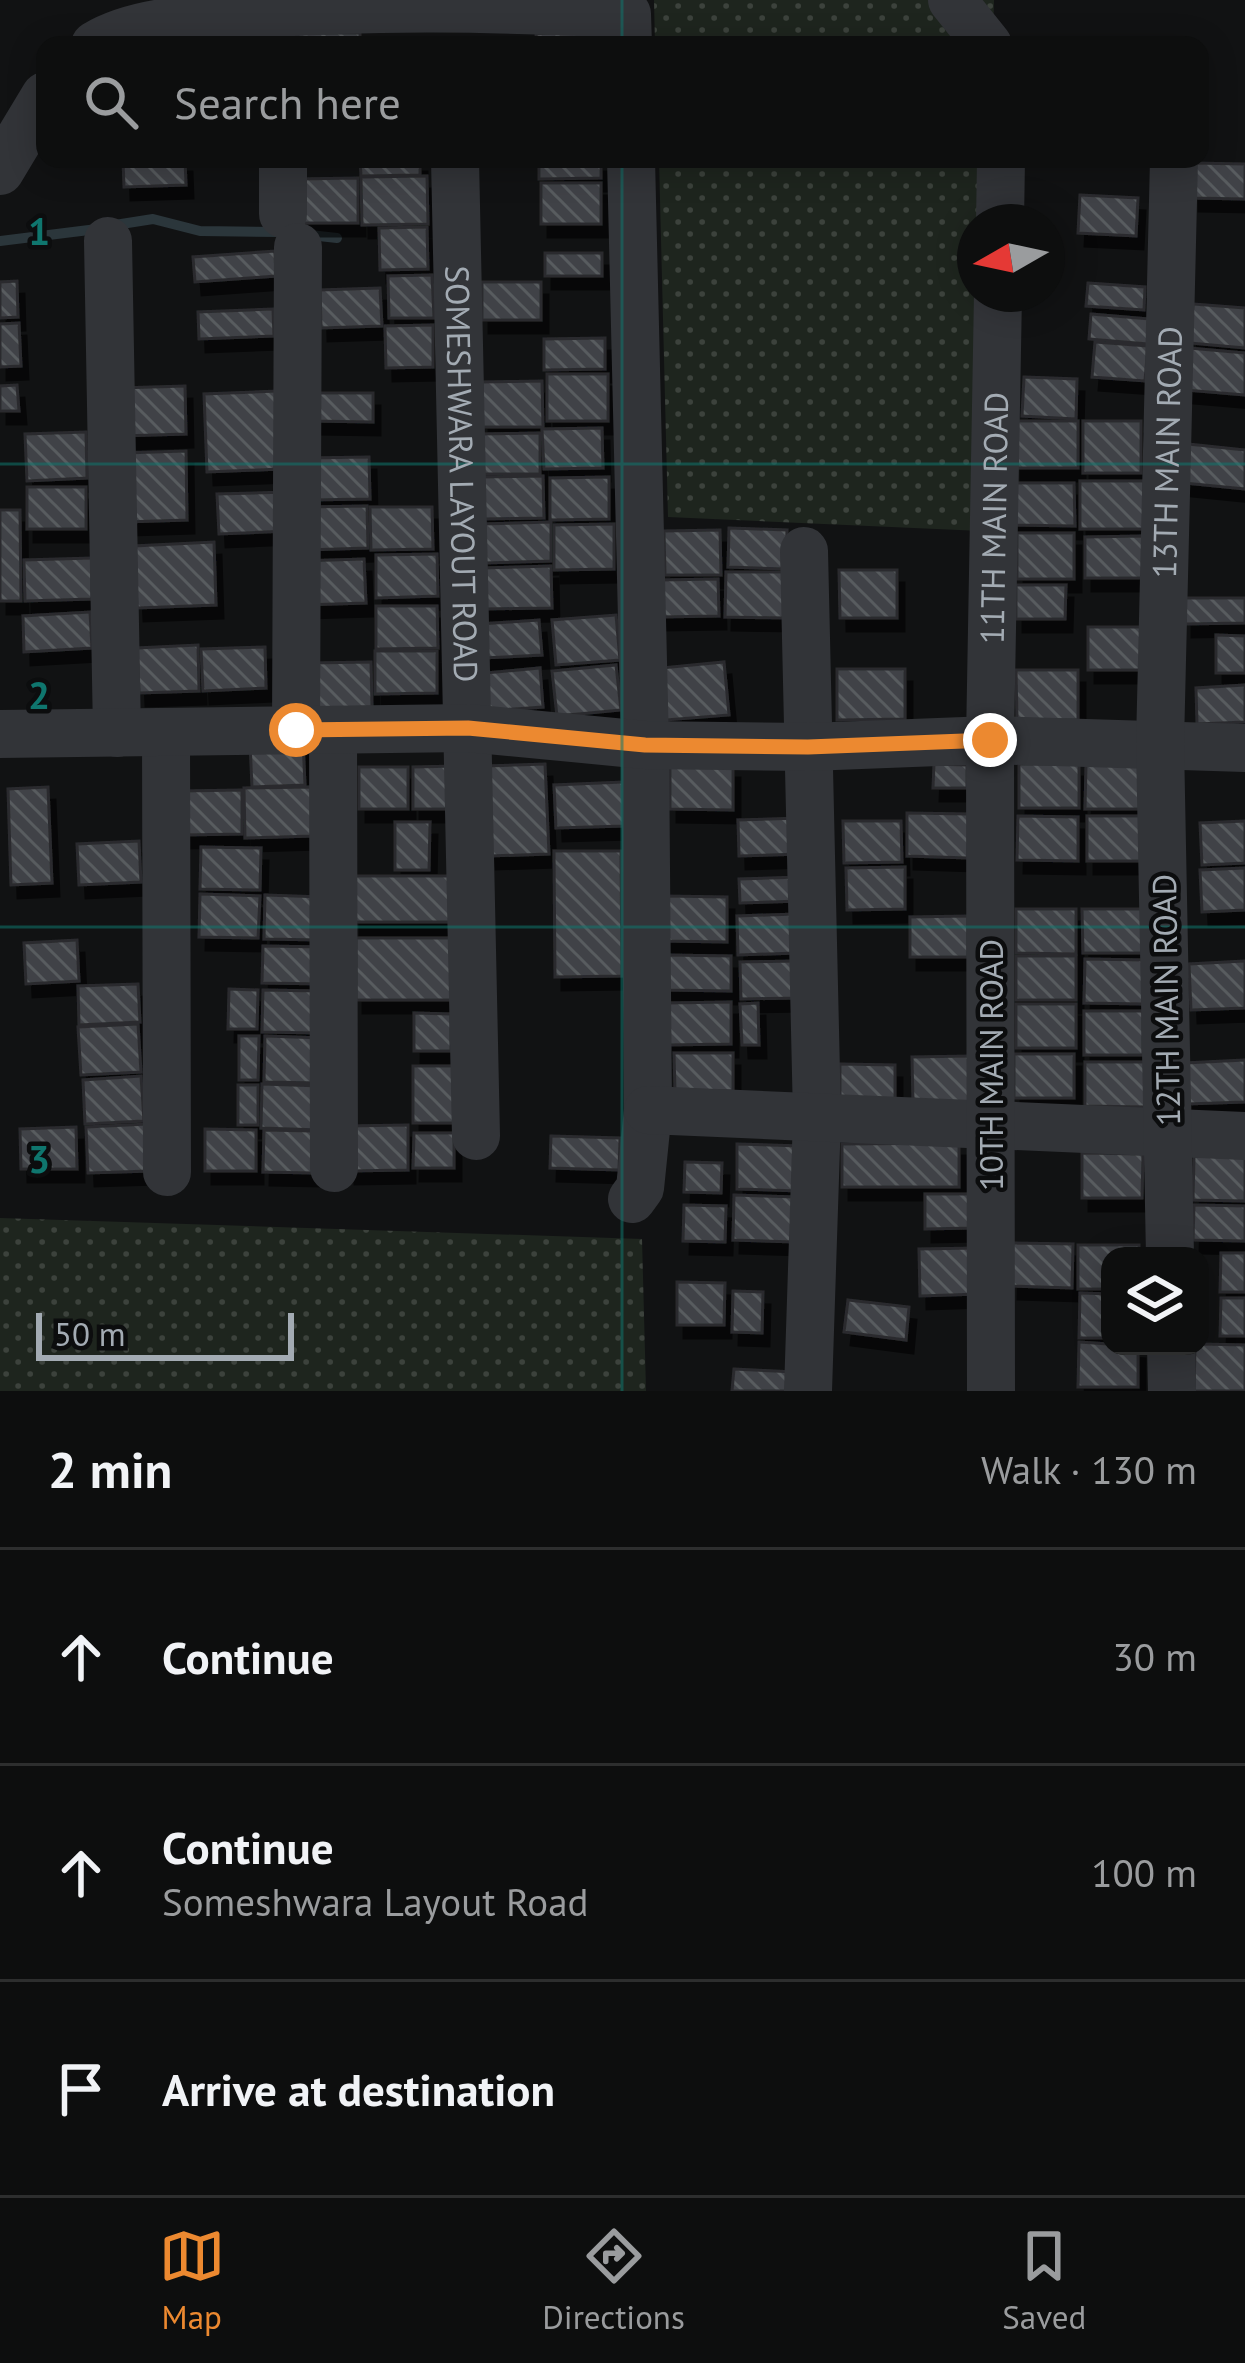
<!DOCTYPE html>
<html lang="en">
<head>
<meta charset="utf-8">
<style>
	:root { --surface:#0d0e0e; --page:#161717; --text:#f1f3f6; --muted:#9a9c9e; --line:#2d2e2e; --accent:#ec8930 }
	body { margin:0; font-family:"PT Sans",sans-serif; background:var(--page); color:var(--text) }
	.controls { position:absolute; right:36px; bottom:36px; display:grid; overflow:hidden; border-radius:24px; box-shadow:0 6px 30px #0003 }
	.controls button { width:108px; height:108px; display:grid; place-items:center; padding:0; border:0; border-bottom:3px solid var(--line); background:var(--surface); color:var(--text); font:60px sans-serif }
	.compass { position:absolute; left:957px; top:204px; width:108px; height:108px; border-radius:50%; background:var(--surface); box-shadow:0 6px 30px #0003; rotate:261deg }
	.scale { position:absolute; left:36px; bottom:30px; width:258px; box-sizing:border-box; padding-left:12px; border:6px solid #a3abb3; border-top:0; font-size:33px; line-height:42px; white-space:nowrap; color:#a3abb3; -webkit-text-stroke:9px #0c0d0e; paint-order:stroke }
	.stop { position:absolute; width:36px; height:36px; margin:-27px; border:9px solid #ec8930; border-radius:50%; background:#fff }
	.stop.end { background:#ec8930; border-color:#fff; box-shadow:0 3px 12px #0008 }
	.list { margin:0; padding:0; list-style:none }
	h2 { display:flex; justify-content:space-between; align-items:center; height:156px; margin:0; padding:0 48px; font-size:51px }
	h2 small { font-size:39px; font-weight:400; color:var(--muted) }
	.list li { display:grid; grid-template-columns:78px 1fr auto; gap:36px; align-items:center; box-sizing:border-box; height:216px; padding:0 48px; border-top:3px solid var(--line) }
	.list b { display:block; font-size:45px; white-space:nowrap }
	.list p { margin:0; font-size:39px; white-space:nowrap; color:var(--muted) }
	.list em { font-size:39px; font-style:normal; color:var(--muted) }
	.icon { flex:none; width:66px; height:66px; fill:none; stroke:currentColor; stroke-width:2; stroke-linecap:round; stroke-linejoin:round }
	.map { position:relative; flex:none; width:1245px; height:1391px; overflow:hidden }
	.search { position:absolute; background:var(--surface); box-shadow:0 6px 30px #0003; left:36px; right:36px; top:36px; height:132px; display:flex; align-items:center; gap:30px; box-sizing:border-box; padding:0 42px; border-radius:24px; color:var(--muted); font-size:45px }
	.sheet { height:804px; background:var(--surface) }
	nav { display:flex; justify-content:space-around; align-items:center; box-sizing:border-box; height:168px; border-top:3px solid var(--line); background:var(--surface); font-size:33px; color:var(--muted) }
	nav a { display:grid; justify-items:center; gap:6px }
	nav .on { color:var(--accent) }
	.map>svg:first-child { display:block }
	.grass { fill:url(#grass-dots) }
	.lines { fill:none; stroke-linecap:round; stroke-linejoin:round }
	.stream { stroke:#2b363b; stroke-width:10 }
	.building { fill:url(#building-back-hatch); stroke:#2b2c2f; stroke-width:3; filter:url(#shadow) }
	.minor { stroke:#323438; stroke-width:48 }
	.route { stroke:#ec8930; stroke-width:15 }
	.grid { fill:none; stroke:#0f766e; stroke-width:3; stroke-opacity:0.55 }
	.labels { text-anchor:middle; stroke-width:9; stroke-linejoin:round; paint-order:stroke }
	.street-label { font-size:33px; fill:#a3abb3; stroke:#0c0d0e }
	.grid-label { font-size:39px; text-anchor:middle; font-weight:bold; fill:#0f766e; stroke:#0c0d0e; stroke-width:9; stroke-linejoin:round; paint-order:stroke }
</style>
</head>
<body>
<div class="map">
<svg width="1245" height="1391" viewBox="0 0 1245 1391">
	<defs>
		<pattern id="grass-dots" width="8" height="8" patternUnits="userSpaceOnUse" patternTransform="scale(3)"><rect width="8" height="8" fill="#1e251e"/><path d="M2 2h.1M6 6h.1" fill="none" stroke="#3c423c" stroke-width="1.8" stroke-linecap="round"/></pattern>
		<pattern id="building-back-hatch" width="6" height="6" patternUnits="userSpaceOnUse" patternTransform="scale(3)"><rect width="6" height="6" fill="#404246"/><path d="M-1 5l2 2M0 0l6 6M5-1l2 2" fill="none" stroke="#585b5e"/></pattern>
		<filter id="shadow"><feDropShadow dx="7" dy="13" stdDeviation="0" flood-color="#0009"/></filter>
	</defs>
	<rect width="100%" height="100%" fill="#111213"/>
	<!-- grass -->
	<g class="grass">
		<path d="M 654,0 L 994,0 L 993,45 L 655,45 Z"/>
		<path d="M 659,159 L 990,159 L 989,222 L 975,222 L 982,531 L 668,517 Z"/>
		<path d="M 0,1218 L 642,1239 L 646,1391 L 0,1391 Z"/>
	</g>
	<g class="lines">
		<!-- stream -->
		<g class="stream">
			<path d="M 115,225 L 153,219 L 200,231 L 280,232"/>
			<path d="M 310,235 L 337,238"/>
			<path d="M 0,241 L 97,229"/>
		</g>
	</g>
	<!-- building -->
	<g class="building">
		<path d="M 597,29 L 598,45 L 537,45 L 536,34 Z"/>
		<rect x="298" y="33" width="62" height="12"/>
		<path d="M 123,159 L 185,159 L 186,185 L 124,187 Z"/>
		<path d="M 360,159 L 420,159 L 420,175 L 361,176 Z"/>
		<path d="M 539,159 L 601,159 L 601,178 L 539,179 Z"/>
		<path d="M 1192,163 L 1245,164 L 1245,199 L 1192,198 Z"/>
		<path d="M 427,176 L 428,224 L 362,225 L 361,177 Z"/>
		<path d="M 358,178 L 358,223 L 297,223 L 297,179 Z"/>
		<rect x="541" y="183" width="60" height="41"/>
		<path d="M 1080,195 L 1138,198 L 1136,236 L 1078,233 Z"/>
		<path d="M 427,227 L 428,269 L 380,270 L 379,228 Z"/>
		<path d="M 275,251 L 276,276 L 195,282 L 193,257 Z"/>
		<rect x="545" y="253" width="57" height="23"/>
		<path d="M 432,275 L 434,318 L 389,318 L 388,276 Z"/>
		<path d="M 17,281 L 18,317 L 0,318 L 0,282 Z"/>
		<rect x="482" y="282" width="59" height="38"/>
		<path d="M 1088,283 L 1145,287 L 1144,310 L 1086,306 Z"/>
		<path d="M 380,288 L 382,326 L 321,328 L 320,290 Z"/>
		<path d="M 1193,304 L 1245,308 L 1245,348 L 1190,343 Z"/>
		<path d="M 273,309 L 274,336 L 199,339 L 198,312 Z"/>
		<path d="M 1091,314 L 1150,319 L 1148,344 L 1089,339 Z"/>
		<path d="M 19,323 L 21,366 L 0,367 L 0,324 Z"/>
		<path d="M 433,325 L 433,367 L 386,368 L 385,326 Z"/>
		<path d="M 605,338 L 605,369 L 544,370 L 544,339 Z"/>
		<path d="M 1095,342 L 1148,346 L 1145,381 L 1092,377 Z"/>
		<path d="M 1189,348 L 1245,353 L 1245,395 L 1185,390 Z"/>
		<rect x="547" y="374" width="61" height="47"/>
		<path d="M 1024,377 L 1077,379 L 1076,419 L 1022,416 Z"/>
		<path d="M 542,381 L 543,427 L 482,427 L 482,382 Z"/>
		<path d="M 17,385 L 19,411 L 0,411 L 0,386 Z"/>
		<path d="M 185,386 L 186,434 L 121,436 L 119,388 Z"/>
		<path d="M 278,391 L 281,469 L 207,472 L 204,394 Z"/>
		<path d="M 310,393 L 373,393 L 373,422 L 310,421 Z"/>
		<rect x="1014" y="421" width="64" height="47"/>
		<rect x="1083" y="421" width="58" height="52"/>
		<path d="M 602,428 L 603,468 L 544,469 L 542,429 Z"/>
		<path d="M 86,432 L 87,478 L 27,481 L 25,434 Z"/>
		<path d="M 540,433 L 540,474 L 481,474 L 481,434 Z"/>
		<path d="M 1188,444 L 1245,450 L 1245,489 L 1184,483 Z"/>
		<path d="M 186,451 L 187,520 L 126,522 L 124,453 Z"/>
		<path d="M 369,457 L 370,499 L 308,500 L 307,458 Z"/>
		<path d="M 543,476 L 544,518 L 482,519 L 481,477 Z"/>
		<path d="M 609,477 L 609,519 L 550,520 L 550,478 Z"/>
		<rect x="1080" y="481" width="64" height="48"/>
		<path d="M 1012,483 L 1074,483 L 1075,526 L 1012,525 Z"/>
		<rect x="27" y="487" width="59" height="42"/>
		<path d="M 287,492 L 288,531 L 219,534 L 217,494 Z"/>
		<path d="M 367,506 L 368,548 L 306,550 L 305,507 Z"/>
		<path d="M 370,507 L 432,507 L 433,549 L 371,550 Z"/>
		<path d="M 0,510 L 20,510 L 21,601 L 0,601 Z"/>
		<path d="M 551,522 L 551,561 L 483,563 L 482,524 Z"/>
		<path d="M 614,524 L 614,569 L 554,570 L 554,525 Z"/>
		<path d="M 729,528 L 787,530 L 786,569 L 728,567 Z"/>
		<path d="M 720,530 L 721,575 L 665,575 L 664,531 Z"/>
		<rect x="1017" y="533" width="57" height="46"/>
		<path d="M 1144,536 L 1144,578 L 1085,578 L 1085,537 Z"/>
		<path d="M 214,542 L 216,605 L 137,608 L 134,546 Z"/>
		<path d="M 437,554 L 438,596 L 376,598 L 376,555 Z"/>
		<path d="M 92,558 L 92,599 L 25,601 L 24,560 Z"/>
		<path d="M 364,559 L 366,603 L 303,605 L 301,561 Z"/>
		<path d="M 551,566 L 552,608 L 483,609 L 482,568 Z"/>
		<path d="M 839,570 L 897,570 L 897,618 L 840,618 Z"/>
		<path d="M 726,572 L 787,572 L 787,618 L 725,617 Z"/>
		<path d="M 718,579 L 719,616 L 659,617 L 659,580 Z"/>
		<path d="M 1016,585 L 1066,585 L 1065,619 L 1016,619 Z"/>
		<path d="M 1185,598 L 1245,598 L 1245,623 L 1185,624 Z"/>
		<path d="M 376,606 L 437,606 L 438,648 L 376,649 Z"/>
		<path d="M 90,612 L 92,648 L 24,652 L 23,616 Z"/>
		<path d="M 616,615 L 620,660 L 556,665 L 552,620 Z"/>
		<path d="M 539,620 L 542,655 L 483,658 L 480,624 Z"/>
		<rect x="1088" y="627" width="58" height="43"/>
		<path d="M 1216,635 L 1245,636 L 1245,673 L 1216,673 Z"/>
		<path d="M 198,645 L 199,691 L 139,693 L 137,648 Z"/>
		<path d="M 265,647 L 266,688 L 203,691 L 201,649 Z"/>
		<path d="M 375,651 L 437,651 L 437,693 L 375,694 Z"/>
		<path d="M 371,662 L 372,707 L 311,709 L 310,663 Z"/>
		<path d="M 724,662 L 729,715 L 666,720 L 661,668 Z"/>
		<path d="M 616,665 L 621,710 L 557,716 L 552,671 Z"/>
		<path d="M 540,668 L 543,707 L 488,711 L 485,673 Z"/>
		<path d="M 837,669 L 905,669 L 905,719 L 837,720 Z"/>
		<path d="M 1016,670 L 1078,670 L 1078,720 L 1017,720 Z"/>
		<path d="M 1245,685 L 1245,722 L 1197,724 L 1196,688 Z"/>
		<path d="M 303,741 L 305,785 L 252,787 L 250,743 Z"/>
		<path d="M 545,764 L 549,854 L 489,856 L 485,766 Z"/>
		<path d="M 934,764 L 967,765 L 967,788 L 933,788 Z"/>
		<rect x="1019" y="764" width="60" height="44"/>
		<path d="M 670,765 L 733,765 L 733,810 L 670,809 Z"/>
		<path d="M 1086,765 L 1146,765 L 1145,809 L 1085,809 Z"/>
		<path d="M 457,766 L 458,809 L 413,809 L 413,767 Z"/>
		<rect x="359" y="767" width="49" height="42"/>
		<path d="M 623,782 L 624,826 L 556,828 L 554,785 Z"/>
		<path d="M 48,787 L 52,883 L 11,885 L 8,789 Z"/>
		<path d="M 312,787 L 313,836 L 245,838 L 244,788 Z"/>
		<path d="M 242,790 L 242,834 L 182,835 L 181,791 Z"/>
		<path d="M 907,813 L 969,814 L 968,858 L 907,856 Z"/>
		<path d="M 1018,816 L 1078,817 L 1078,861 L 1017,860 Z"/>
		<path d="M 1087,816 L 1147,816 L 1146,861 L 1087,861 Z"/>
		<path d="M 800,818 L 801,854 L 739,856 L 738,820 Z"/>
		<path d="M 843,821 L 901,821 L 902,862 L 844,863 Z"/>
		<path d="M 1245,821 L 1245,863 L 1202,865 L 1200,823 Z"/>
		<path d="M 395,822 L 430,822 L 429,870 L 395,870 Z"/>
		<path d="M 139,841 L 141,882 L 79,885 L 77,844 Z"/>
		<path d="M 201,847 L 261,848 L 260,890 L 200,889 Z"/>
		<path d="M 554,851 L 621,851 L 622,976 L 555,977 Z"/>
		<path d="M 905,867 L 905,909 L 847,910 L 846,868 Z"/>
		<path d="M 1245,868 L 1245,910 L 1202,912 L 1200,870 Z"/>
		<rect x="353" y="876" width="100" height="46"/>
		<path d="M 799,877 L 800,901 L 740,903 L 739,879 Z"/>
		<path d="M 200,894 L 260,896 L 258,938 L 199,937 Z"/>
		<path d="M 265,895 L 322,897 L 321,940 L 264,939 Z"/>
		<path d="M 664,896 L 727,897 L 727,942 L 663,941 Z"/>
		<path d="M 1016,909 L 1076,909 L 1076,954 L 1016,953 Z"/>
		<path d="M 1082,909 L 1142,909 L 1142,953 L 1083,953 Z"/>
		<path d="M 796,914 L 797,953 L 738,955 L 737,916 Z"/>
		<path d="M 968,916 L 968,957 L 910,957 L 910,917 Z"/>
		<rect x="356" y="938" width="103" height="62"/>
		<path d="M 77,940 L 79,981 L 26,984 L 24,943 Z"/>
		<path d="M 263,946 L 325,947 L 325,984 L 262,983 Z"/>
		<path d="M 665,955 L 731,956 L 731,991 L 665,990 Z"/>
		<rect x="1016" y="956" width="60" height="44"/>
		<path d="M 1085,959 L 1145,960 L 1144,1004 L 1084,1003 Z"/>
		<path d="M 800,961 L 801,998 L 741,999 L 740,962 Z"/>
		<path d="M 1245,961 L 1245,1008 L 1191,1010 L 1189,964 Z"/>
		<path d="M 138,984 L 140,1022 L 79,1025 L 78,986 Z"/>
		<path d="M 229,989 L 258,990 L 257,1029 L 228,1029 Z"/>
		<path d="M 263,990 L 320,991 L 320,1033 L 262,1032 Z"/>
		<path d="M 731,1002 L 731,1044 L 666,1045 L 666,1003 Z"/>
		<path d="M 758,1003 L 759,1045 L 742,1045 L 740,1004 Z"/>
		<rect x="1016" y="1004" width="60" height="44"/>
		<rect x="1084" y="1011" width="59" height="44"/>
		<path d="M 414,1013 L 451,1014 L 451,1051 L 414,1051 Z"/>
		<path d="M 138,1024 L 141,1072 L 81,1075 L 78,1027 Z"/>
		<path d="M 239,1036 L 259,1036 L 258,1080 L 239,1080 Z"/>
		<path d="M 265,1036 L 322,1038 L 321,1083 L 264,1082 Z"/>
		<path d="M 674,1053 L 733,1053 L 733,1091 L 675,1091 Z"/>
		<rect x="1014" y="1054" width="60" height="44"/>
		<path d="M 971,1056 L 971,1103 L 913,1103 L 912,1057 Z"/>
		<path d="M 1245,1060 L 1245,1102 L 1187,1104 L 1185,1063 Z"/>
		<path d="M 1085,1062 L 1145,1062 L 1145,1107 L 1085,1106 Z"/>
		<path d="M 840,1064 L 895,1065 L 895,1100 L 840,1100 Z"/>
		<rect x="413" y="1066" width="44" height="57"/>
		<path d="M 141,1076 L 144,1121 L 85,1124 L 83,1080 Z"/>
		<path d="M 262,1084 L 321,1086 L 320,1130 L 261,1128 Z"/>
		<rect x="238" y="1085" width="20" height="40"/>
		<path d="M 148,1124 L 150,1171 L 88,1173 L 86,1127 Z"/>
		<path d="M 408,1125 L 408,1170 L 348,1171 L 347,1126 Z"/>
		<path d="M 76,1127 L 77,1169 L 21,1169 L 20,1129 Z"/>
		<path d="M 205,1129 L 256,1130 L 256,1171 L 205,1171 Z"/>
		<path d="M 264,1130 L 314,1131 L 313,1173 L 263,1172 Z"/>
		<path d="M 414,1133 L 454,1133 L 454,1168 L 413,1168 Z"/>
		<path d="M 551,1136 L 620,1138 L 619,1170 L 550,1168 Z"/>
		<path d="M 959,1143 L 959,1187 L 842,1187 L 842,1144 Z"/>
		<path d="M 737,1144 L 800,1146 L 799,1191 L 737,1189 Z"/>
		<path d="M 1082,1153 L 1143,1154 L 1142,1198 L 1082,1198 Z"/>
		<path d="M 1194,1156 L 1245,1157 L 1245,1201 L 1193,1200 Z"/>
		<path d="M 685,1162 L 722,1163 L 721,1193 L 684,1192 Z"/>
		<path d="M 925,1194 L 972,1194 L 972,1228 L 925,1229 Z"/>
		<path d="M 734,1195 L 796,1197 L 795,1242 L 733,1240 Z"/>
		<path d="M 684,1205 L 726,1206 L 725,1242 L 683,1241 Z"/>
		<path d="M 1194,1205 L 1245,1206 L 1245,1241 L 1193,1240 Z"/>
		<path d="M 1012,1243 L 1073,1244 L 1072,1288 L 1011,1286 Z"/>
		<path d="M 1078,1245 L 1139,1245 L 1139,1256 L 1110,1256 L 1110,1289 L 1078,1289 Z"/>
		<path d="M 978,1248 L 979,1294 L 920,1296 L 919,1249 Z"/>
		<path d="M 1221,1253 L 1245,1253 L 1245,1292 L 1220,1292 Z"/>
		<path d="M 677,1282 L 725,1283 L 724,1325 L 677,1325 Z"/>
		<path d="M 733,1291 L 763,1292 L 762,1333 L 732,1332 Z"/>
		<path d="M 1080,1293 L 1110,1294 L 1110,1338 L 1079,1338 Z"/>
		<path d="M 1221,1298 L 1245,1298 L 1245,1336 L 1220,1336 Z"/>
		<path d="M 848,1300 L 909,1307 L 906,1340 L 844,1332 Z"/>
		<path d="M 1079,1342 L 1138,1346 L 1138,1387 L 1078,1387 Z"/>
		<path d="M 1200,1344 L 1245,1345 L 1245,1391 L 1194,1391 L 1195,1346 Z"/>
		<path d="M 734,1369 L 794,1372 L 793,1391 L 732,1391 Z"/>
	</g>
	<g class="lines">
		<!-- minor -->
		<g class="minor">
			<path d="M 952,0 L 988,45"/>
			<path d="M 95,45 C 135,21 192,19 238,16 C 368,5 497,8 627,14 L 628,45"/>
			<path d="M 283,159 L 283,214"/>
			<path id="s1" d="M 455,159 L 476,1136"/>
			<path d="M 631,159 L 645,745 L 648,1110 L 640,1188 L 632,1199"/>
			<path d="M 0,171 L 45,96"/>
			<path d="M 1000,222 L 1001,159"/>
			<path d="M 108,241 L 117,733"/>
			<path d="M 804,551 L 817,1117 L 808,1391"/>
			<path d="M 296,730 L 298,247"/>
			<path d="M 333,730 L 334,1168"/>
			<path d="M 166,732 L 167,1172"/>
			<path d="M 0,734 L 468,728 L 645,745 L 809,747 L 990,740 L 1245,748"/>
			<path d="M 648,1110 L 1245,1136"/>
			<path id="s2" d="M 1170,1256 L 1160,744 L 1174,159"/>
			<path d="M 1171,1346 L 1172,1391"/>
			<path id="s3" d="M 991,1391 L 990,740 L 998,294"/>
		</g>
	</g>
	<g class="lines">
		<!-- route -->
		<path class="route" d="M 296,730 L 468,728 L 645,745 L 808,747 L 990,740"/>
	</g>
	<!-- grid -->
	<path class="grid" d="M 622,0 L 622,45M 622,159 L 622,1391M 0,464 L 1245,464M 0,927 L 1245,927"/>
	<g class="labels">
		<!-- street labels -->
		<g class="street-label">
			<text dy="12" stroke="none"><textPath href="#s2" startOffset="804">13TH MAIN ROAD</textPath></text>
			<text dy="12" stroke="none"><textPath href="#s1" startOffset="315">SOMESHWARA LAYOUT ROAD</textPath></text>
			<text dy="12" stroke="none"><textPath href="#s3" startOffset="873">11TH MAIN ROAD</textPath></text>
			<text transform="translate(1166 1000) rotate(-91)" y="12">12TH MAIN ROAD</text>
			<text transform="translate(991 1065) rotate(-90)" y="12">10TH MAIN ROAD</text>
		</g>
	</g>
	<g class="grid-label">
		<text x="39" y="245">1</text>
		<text x="39" y="709">2</text>
		<text x="39" y="1173">3</text>
	</g>
</svg>
<div class="controls">
<button><svg class="icon" aria-label="layers" viewBox="0 0 24 24"><path d="M12 4l9 5-9 5-9-5zM3 14l9 5 9-5"/></svg></button>
</div>
<svg class="compass" viewBox="-18 -18 36 36"><path d="M0-13l5 13h-10z" fill="#e53935"/><path d="M0 13l5-13h-10z" fill="#9a9c9e"/></svg>
<div class="scale">50 m</div>
<div class="stop" style="left:296px;top:730px"></div>
<div class="stop end" style="left:990px;top:740px"></div>
<div class="search"><svg class="icon" aria-label="search" viewBox="0 0 24 24"><circle cx="10" cy="10" r="6"/><path d="M15 15l6 6"/></svg>Search here</div>
</div>
<section class="sheet">
<h2>2 min<small>Walk · 130 m</small></h2>
<ul class="list">
<li><svg class="icon" aria-label="ahead" viewBox="0 0 24 24"><path d="M12 20V5M6 11l6-6 6 6"/></svg><div><b>Continue</b></div><em>30 m</em></li>
<li><svg class="icon" aria-label="ahead" viewBox="0 0 24 24"><path d="M12 20V5M6 11l6-6 6 6"/></svg><div><b>Continue</b><p>Someshwara Layout Road</p></div><em>100 m</em></li>
<li><svg class="icon" aria-label="arrive" viewBox="0 0 24 24"><path d="M6 21V4h12l-3 4 3 4H6"/></svg><div><b>Arrive at destination</b></div></li>
</ul>
</section>
<nav>
<a class="on"><svg class="icon" aria-label="map" viewBox="0 0 24 24"><path d="M3 6l6-2 6 2 6-2v14l-6 2-6-2-6 2zM9 4v14M15 6v14"/></svg>Map</a>
<a><svg class="icon" aria-label="directions" viewBox="0 0 24 24"><path d="M12 3l9 9-9 9-9-9zM9 14v-3h6M13 9l2 2-2 2"/></svg>Directions</a>
<a><svg class="icon" aria-label="saved" viewBox="0 0 24 24"><path d="M7 4h10v16l-5-4-5 4z"/></svg>Saved</a>
</nav>
</body>
</html>
